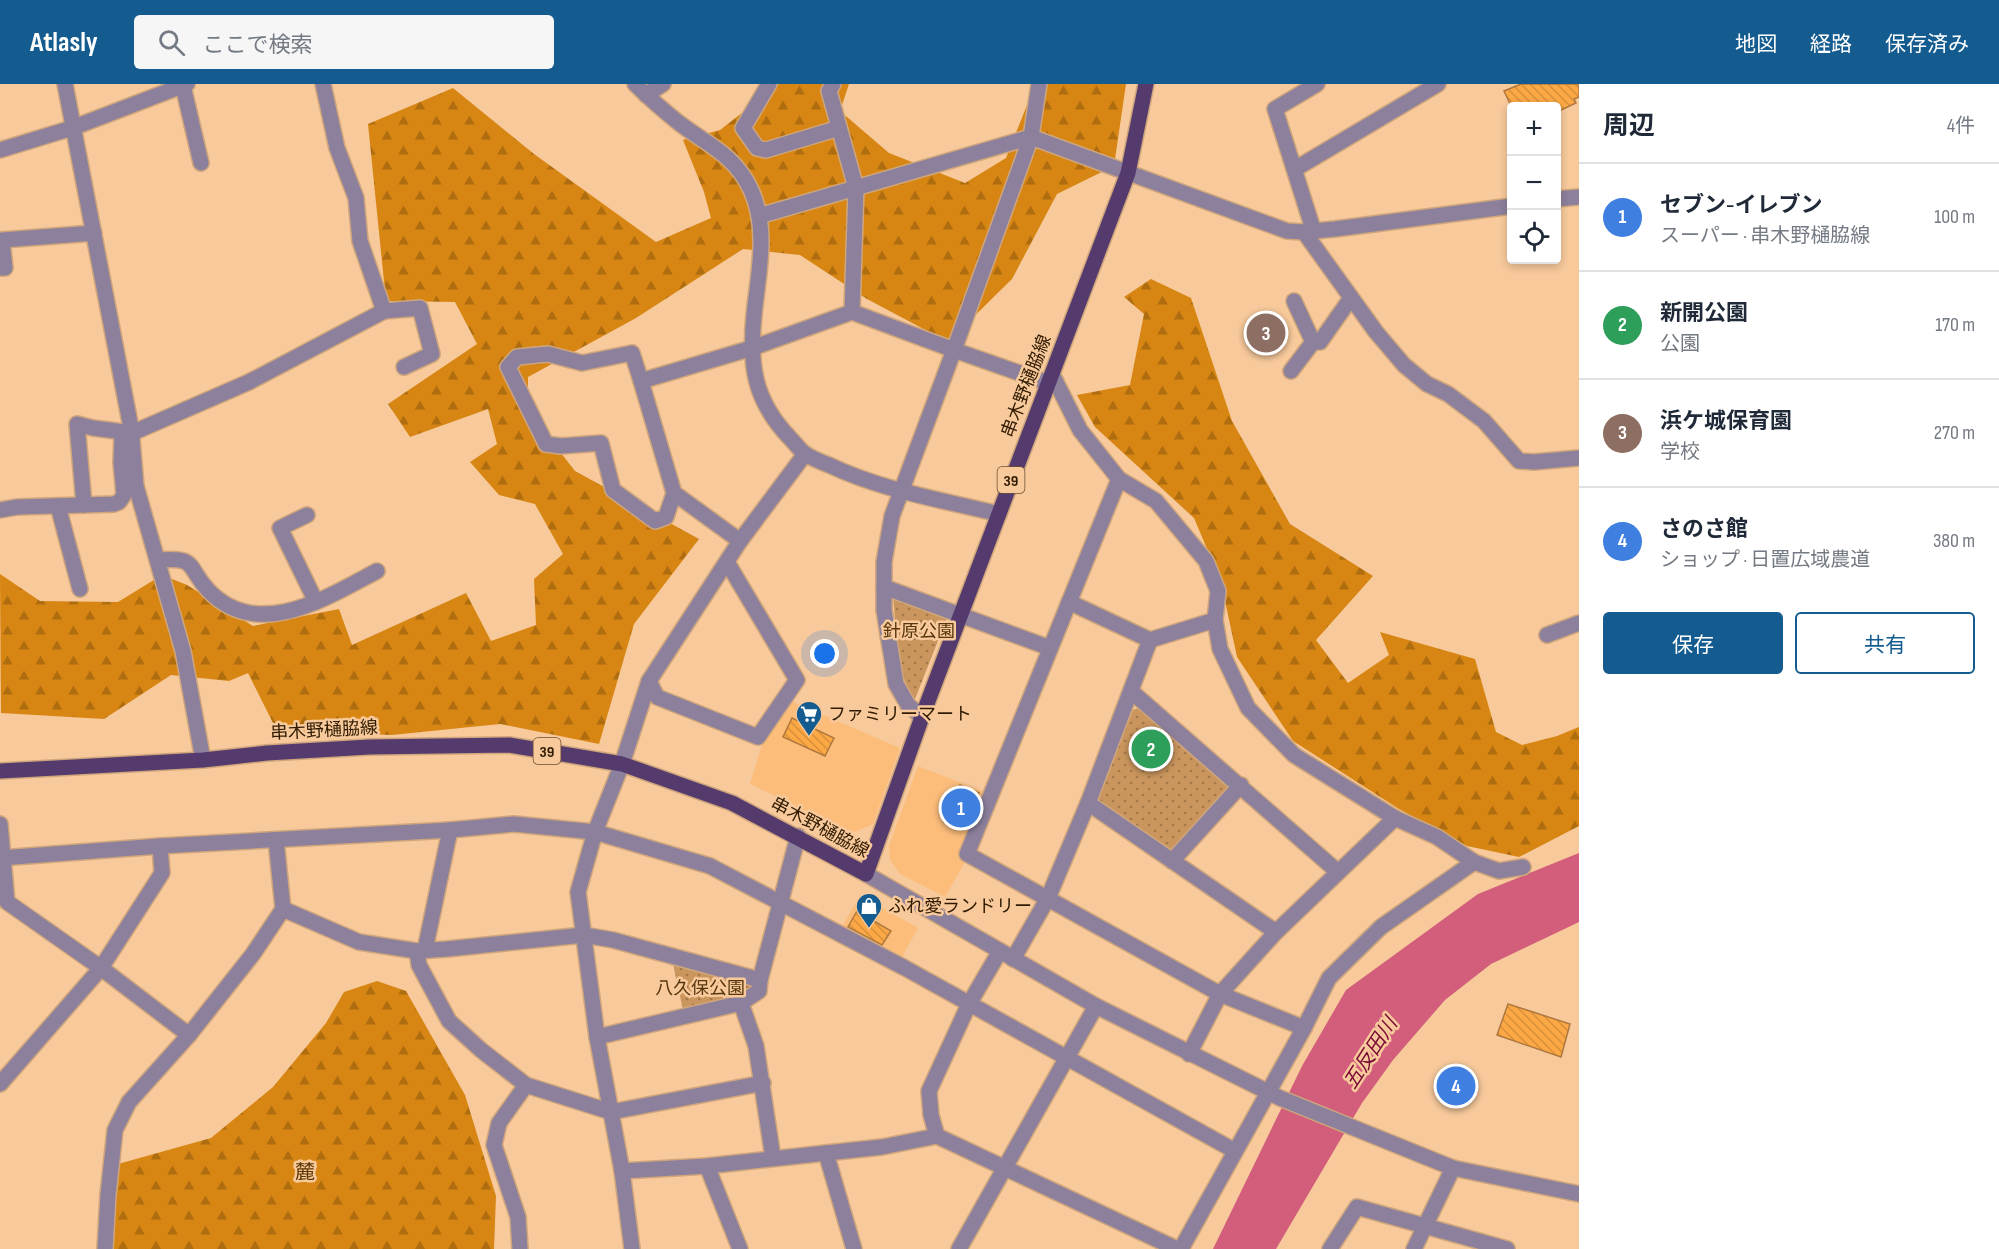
<!DOCTYPE html>
<html lang="ja">
<head>
<meta charset="utf-8">
<style>
	:root { --surface:#fff; --page:#f6f6f7; --text:#1f2937; --muted:#747a83; --line:#e0e1e3; --accent:#145b8f }
	body { margin:0; font-family:"Sofia Sans Condensed","Noto Sans JP",sans-serif; background:var(--page); color:var(--text) }
	.controls { position:absolute; right:18px; top:18px; display:grid; overflow:hidden; border-radius:6px; box-shadow:0 3px 9px #0003 }
	.controls button { width:54px; height:54px; display:grid; place-items:center; padding:0; border:0; border-bottom:2px solid var(--line); background:var(--surface); color:var(--text); font:30px sans-serif }
	.you { position:absolute; left:825px; top:570px; width:21px; height:21px; margin:-15px; border:4px solid #fff; border-radius:50%; background:#1a73e8; box-shadow:0 0 0 9px #1a73e833 }
	.badge { display:grid; place-items:center; width:39px; height:39px; border-radius:50%; background:var(--accent); color:#fff; font-size:20px; font-weight:700 }
	.pin { position:absolute; translate:-50% -50%; border:3px solid #fff; box-shadow:0 2px 6px #0006 }
	.list { margin:0; padding:0; list-style:none }
	h2 { display:flex; justify-content:space-between; align-items:center; height:78px; margin:0; padding:0 24px; font-size:26px }
	h2 small { font-size:20px; font-weight:400; color:var(--muted) }
	.list li { display:grid; grid-template-columns:39px 1fr auto; gap:18px; align-items:center; box-sizing:border-box; height:108px; padding:0 24px; border-top:2px solid var(--line) }
	.list b { display:block; font-size:22px; white-space:nowrap }
	.list p { margin:0; font-size:20px; white-space:nowrap; color:var(--muted) }
	.list em { font-size:20px; font-style:normal; color:var(--muted) }
	.actions { display:flex; gap:12px; padding:18px 24px }
	.actions a { flex:1; padding:14px 0; border:2px solid var(--accent); border-radius:6px; text-align:center; font-size:21px; color:var(--accent) }
	.actions .main { background:var(--accent); color:#fff }
	.icon { flex:none; width:33px; height:33px; fill:none; stroke:currentColor; stroke-width:2; stroke-linecap:round; stroke-linejoin:round }
	.map { position:relative; flex:none; width:1579px; height:1165px; overflow:hidden }
	header { display:flex; align-items:center; gap:36px; box-sizing:border-box; height:84px; padding:0 30px; background:var(--accent); color:#fff }
	header strong { font-size:28px }
	nav { display:flex; gap:33px; margin-inline-start:auto; font-size:21px }
	.search { width:420px; height:54px; background:var(--page); display:flex; align-items:center; gap:15px; box-sizing:border-box; padding:0 21px; border-radius:6px; color:var(--muted); font-size:22px }
	main { display:flex }
	aside { flex:1; background:var(--surface) }
	.map>svg:first-child { display:block }
	.built { fill:#fcbd7b }
	.forest { fill:url(#forest-firs) }
	.park { fill:url(#park-dots) }
	.water { fill:#d25e7b }
	.building { fill:url(#building-back-hatch); stroke:#ae783e; stroke-width:1.5 }
	.lines { fill:none; stroke-linecap:round; stroke-linejoin:round }
	.minor-casing { stroke:#cfa67c; stroke-width:18 }
	.major-casing { stroke:#cfa67c; stroke-width:18 }
	.minor { stroke:#8d809d; stroke-width:15 }
	.major { stroke:#553b6d; stroke-width:15 }
	.labels { text-anchor:middle; stroke-width:5; stroke-linejoin:round; paint-order:stroke }
	.shield { fill:#f7c99b; stroke:#6c4f30; stroke-width:1.5 }
	.shield-label { font-size:16px; font-weight:bold; fill:#301b02 }
	.street-label { font-size:18px; fill:#301b02; stroke:#f7c99b }
	.park-label { font-size:18px; fill:#57360d; stroke:#f7c99b }
	.poi-label { font-size:18px; fill:#301b02; stroke:#f7c99b; text-anchor:start }
	.water-label { font-size:20px; font-style:italic; fill:#780834; stroke:#f7c99b }
	.neighbourhood-label { font-size:20px; fill:#5d3705; stroke:#f7c99b }
</style>
</head>
<body>
<header>
<strong>Atlasly</strong>
<div class="search"><svg class="icon" aria-label="search" viewBox="0 0 24 24"><circle cx="10" cy="10" r="6"/><path d="M15 15l6 6"/></svg>ここで検索</div>
<nav><a>地図</a><a>経路</a><a>保存済み</a></nav>
</header>
<main>
<div class="map">
<svg width="1579" height="1165" viewBox="0 0 1579 1165">
	<defs>
		<pattern id="forest-firs" width="22" height="20" patternUnits="userSpaceOnUse" patternTransform="scale(1.5)"><rect width="22" height="20" fill="#d78613"/><path d="M5 1l3.5 6h-7zM16 11l3.5 6h-7z" fill="#af6d0f"/></pattern>
		<pattern id="park-dots" width="8" height="8" patternUnits="userSpaceOnUse" patternTransform="scale(1.5)"><rect width="8" height="8" fill="#cb965e"/><path d="M2 2h.1M6 6h.1" fill="none" stroke="#a57a4b" stroke-width="1.8" stroke-linecap="round"/></pattern>
		<pattern id="building-back-hatch" width="6" height="6" patternUnits="userSpaceOnUse" patternTransform="scale(1.5)"><rect width="6" height="6" fill="#fca845"/><path d="M-1 5l2 2M0 0l6 6M5-1l2 2" fill="none" stroke="#d8903b"/></pattern>
	</defs>
	<rect width="100%" height="100%" fill="#f7c99b"/>
	<!-- built -->
	<g class="built">
		<path d="M 793,618 L 900,664 L 873,740 L 847,751 L 822,735 L 750,700 L 762,661 Z"/>
		<path d="M 918,682 L 985,708 L 958,773 L 965,778 L 945,813 L 900,790 L 890,776 L 889,762 Z"/>
		<path d="M 860,811 L 918,844 L 900,876 L 842,843 Z"/>
	</g>
	<!-- forest -->
	<g class="forest">
		<path d="M 779,0 L 849,0 L 840,27 L 889,69 L 965,99 L 1006,74 L 1029,16 L 1043,0 L 1126,0 L 1114,82 L 1057,110 L 1012,195 L 948,258 L 867,215 L 800,171 L 743,165 L 636,234 L 528,293 L 528,327 L 575,387 L 699,455 L 634,540 L 599,660 L 500,640 L 392,651 L 277,647 L 248,589 L 229,597 L 171,591 L 104,635 L 1,629 L 0,490 L 40,517 L 118,518 L 162,491 L 187,501 L 253,542 L 339,525 L 352,561 L 466,509 L 491,557 L 536,541 L 534,495 L 563,470 L 535,420 L 499,411 L 470,378 L 497,360 L 488,325 L 410,353 L 388,320 L 477,260 L 455,218 L 386,217 L 368,40 L 453,4 L 534,70 L 656,158 L 711,134 L 704,108 L 683,56 L 720,46 Z"/>
		<path d="M 1151,195 L 1191,214 L 1232,337 L 1290,440 L 1373,492 L 1316,556 L 1348,599 L 1389,571 L 1380,548 L 1475,575 L 1496,648 L 1522,661 L 1557,652 L 1579,643 L 1579,742 L 1519,773 L 1467,762 L 1399,725 L 1293,657 L 1237,573 L 1221,498 L 1194,434 L 1095,343 L 1077,311 L 1130,301 L 1144,230 L 1124,213 Z"/>
		<path d="M 377,897 L 406,907 L 465,1011 L 496,1112 L 494,1165 L 112,1165 L 118,1080 L 211,1054 L 273,1003 L 326,939 L 344,908 Z"/>
	</g>
	<!-- park -->
	<g class="park">
		<path d="M 893,512 L 947,534 L 915,615 C 896,594 896,541 893,512 Z"/>
		<path d="M 1138,624 L 1229,704 L 1173,768 L 1099,718 L 1097,712 L 1133,626 Z"/>
		<path d="M 679,878 L 751,897 L 750,907 L 716,922 L 683,926 L 673,880 Z"/>
	</g>
	<!-- water -->
	<path class="water" d="M 1579,769 L 1579,838 L 1491,880 L 1445,916 L 1393,976 L 1362,1019 L 1276,1165 L 1213,1165 L 1302,982 L 1346,906 L 1478,810 Z"/>
	<!-- building -->
	<g class="building">
		<path d="M 1521,0 L 1579,0 L 1579,13 L 1574,15 L 1576,19 L 1557,28 L 1557,22 L 1511,22 L 1504,7 Z"/>
		<path d="M 792,634 L 834,654 L 825,672 L 783,653 Z"/>
		<path d="M 960,701 L 979,709 L 963,746 L 944,738 Z"/>
		<path d="M 857,827 L 891,847 L 882,861 L 848,843 Z"/>
		<path d="M 1508,920 L 1570,940 L 1561,973 L 1497,951 Z"/>
	</g>
	<g class="lines">
		<!-- minor casing -->
		<g class="minor-casing">
			<g id="minor">
				<path d="M 65,0 L 131,344 L 136,402 L 183,567 L 203,676"/>
				<path d="M 635,0 C 649,14 664,27 679,39 C 708,61 735,71 751,106 C 769,145 758,191 754,231 C 749,281 754,316 789,353 C 794,358 799,365 804,369 C 811,374 821,378 829,381 C 881,406 942,416 999,430"/>
				<path d="M 769,0 L 743,44 L 757,64 L 766,66 L 839,44"/>
				<path d="M 833,0 L 829,7 L 856,104 L 852,228"/>
				<path d="M 1039,0 L 1031,53 L 1287,147 L 1304,148 L 1335,145 L 1512,122"/>
				<path d="M 183,2 L 201,79"/>
				<path d="M 646,11 L 663,0"/>
				<path d="M 0,66 L 72,44 L 187,0"/>
				<path d="M 1295,85 L 1438,0"/>
				<path d="M 1556,115 L 1579,113"/>
				<path d="M 759,132 L 1031,53"/>
				<path d="M 1304,148 L 1376,248 L 1404,281 L 1427,300 L 1448,310 L 1484,337 L 1519,377 L 1534,378 L 1579,374"/>
				<path d="M 1314,148 L 1275,25 L 1317,0"/>
				<path d="M 0,184 L 5,184 L 2,156 L 94,149"/>
				<path d="M 1294,217 L 1313,258 L 1320,258 L 1351,214"/>
				<path d="M 384,227 L 420,224 L 432,270 L 404,283"/>
				<path d="M 1291,287 L 1313,258"/>
				<path d="M 1052,290 L 1080,346 L 1119,395 L 1156,417 L 1206,477 L 1218,507 L 1215,536 L 1220,565 L 1248,624 L 1294,671 L 1395,734 L 1437,753 L 1474,778 L 1499,787 L 1523,783"/>
				<path d="M 641,297 L 632,269 L 582,279 L 548,270 L 517,273 L 508,283 L 546,360 L 561,362 L 601,359 L 613,406 L 655,437 L 666,433 L 674,409"/>
				<path d="M 122,348 L 121,379 L 124,411 L 119,418 L 114,420 L 84,421 L 77,340 L 93,344 L 132,349 L 249,298 L 384,227 L 360,157 L 356,114 L 337,64 L 323,0"/>
				<path d="M 1119,395 L 967,770 L 1220,910 L 1304,944"/>
				<path d="M 58,422 L 80,505"/>
				<path d="M 0,426 L 17,423 L 84,421"/>
				<path d="M 307,431 L 280,444 L 316,518"/>
				<path d="M 740,457 L 674,409 L 641,297 L 752,264 L 852,228 L 954,266 L 1031,53"/>
				<path d="M 158,476 C 198,473 186,482 208,506 C 257,558 326,514 377,487"/>
				<path d="M 727,478 L 797,596 L 758,653 L 657,613 L 649,597 L 740,457 L 805,370"/>
				<path d="M 884,503 L 1050,564"/>
				<path d="M 1069,518 L 1150,556 L 1215,536"/>
				<path d="M 1547,551 L 1579,539"/>
				<path d="M 649,597 L 622,680 L 595,748 L 578,808 L 597,953 L 622,1087 L 707,1082 L 826,1069 L 882,1063 L 937,1052 L 1177,1165"/>
				<path d="M 1132,608 L 1338,788"/>
				<path d="M 922,633 L 908,621 L 896,600 L 884,526 L 884,478 L 892,432 L 954,266 L 1048,299"/>
				<path d="M 1088,719 L 1276,848"/>
				<path d="M 0,740 L 7,818 L 101,884 L 189,951"/>
				<path d="M 276,756 L 283,825"/>
				<path d="M 0,774 L 160,762"/>
				<path d="M 1172,777 L 1241,701"/>
				<path d="M 866,790 L 1096,922 L 1280,1014 L 1453,1084 L 1579,1110"/>
				<path d="M 425,866 L 450,746 L 514,740 L 595,748 L 710,782 L 905,884 L 1235,1067"/>
				<path d="M 417,867 L 419,881 L 449,937 L 481,966 L 526,1001 L 611,1028 L 763,999"/>
				<path d="M 1013,875 L 1048,814 L 1088,719 L 1150,556"/>
				<path d="M 741,919 L 756,962 L 773,1074"/>
				<path d="M 597,953 L 741,919 L 759,907 L 760,896 L 798,752"/>
				<path d="M 1189,970 L 1220,910 L 1276,848 L 1395,734"/>
				<path d="M 0,1000 L 101,884 L 162,789 L 160,762 L 450,746"/>
				<path d="M 937,1052 L 931,1031 L 929,1007 L 969,920 L 1000,867"/>
				<path d="M 826,1069 L 854,1165"/>
				<path d="M 707,1082 L 740,1165"/>
				<path d="M 622,1087 L 632,1165"/>
				<path d="M 105,1165 L 108,1111 L 115,1046 L 129,1018 L 189,951 L 253,870 L 283,825 L 359,858 L 417,867 L 447,865 L 584,851 L 613,856 L 760,896"/>
				<path d="M 520,1165 L 518,1133 L 494,1061 L 499,1039 L 526,1001"/>
				<path d="M 959,1165 L 1096,922"/>
				<path d="M 1181,1165 L 1304,944 L 1329,894 L 1381,843 L 1474,778"/>
				<path d="M 1330,1165 L 1357,1123 L 1507,1165"/>
				<path d="M 1414,1165 L 1453,1084"/>
			</g>
		</g>
		<!-- major casing -->
		<g class="major-casing">
			<path id="major" d="M 0,687 L 203,676 L 267,669 L 369,663 L 509,661 L 622,680 L 732,719 L 866,790 L 922,633 L 1128,89 L 1146,0"/>
		</g>
		<!-- minor -->
		<use href="#minor" class="minor"/>
		<!-- major -->
		<use href="#major" class="major"/>
	</g>
	<!-- icons -->
	<defs>
		<g id="supermarket-pin" transform="scale(1.35)"><path d="M0 17L-7.5 6A9.5 9.5 0 1 1 7.5 6Z" fill="#145b8f" stroke="#f7c99b"/><path d="M-6-5.5h2.5l.6 2H6L4.5 2H-2.5L-4.4-4H-6ZM-1.5 3.2a1.3 1.3 0 1 0 .1 0ZM3 3.2a1.3 1.3 0 1 0 .1 0Z" fill="#fff"/></g>
		<g id="shop-pin" transform="scale(1.35)"><path d="M0 17L-7.5 6A9.5 9.5 0 1 1 7.5 6Z" fill="#145b8f" stroke="#f7c99b"/><path d="M-5-2.5h2.3a2.7 3.5 0 0 1 5.4 0H5L5.5 6h-11ZM-1.5-2.5h3a1.5 2.3 0 0 0-3 0Z" fill="#fff"/></g>
	</defs>
	<g fill-rule="evenodd">
		<use href="#supermarket-pin" x="809" y="630"/>
		<use href="#shop-pin" x="869" y="822"/>
	</g>
	<g class="labels">
		<!-- shield labels -->
		<g class="shield">
			<rect x="997.5" y="383" width="27" height="26" rx="4.5"/>
			<rect x="533.5" y="654" width="27" height="26" rx="4.5"/>
		</g>
		<g class="shield-label">
			<text x="1011" y="402">39</text>
			<text x="547" y="673">39</text>
		</g>
		<!-- street labels -->
		<g class="street-label">
			<text transform="translate(1026 302) rotate(-69)" y="6">串木野樋脇線</text>
			<text transform="translate(324 646) rotate(-3)" y="6">串木野樋脇線</text>
			<text transform="translate(820 743) rotate(28)" y="6">串木野樋脇線</text>
		</g>
		<!-- park labels -->
		<g class="park-label">
			<text x="919" y="553">針原公園</text>
			<text x="700" y="910">八久保公園</text>
		</g>
		<!-- poi labels -->
		<g class="poi-label">
			<text x="828" y="636">ファミリーマート</text>
			<text x="888" y="828">ふれ愛ランドリー</text>
		</g>
		<!-- water labels -->
		<g class="water-label">
			<text transform="translate(1370 969) rotate(-57)" y="7">五反田川</text>
		</g>
		<!-- neighbourhood labels -->
		<g class="neighbourhood-label">
			<text x="305" y="1095">麓</text>
		</g>
	</g>
</svg>
<div class="controls">
<button>+</button>
<button>−</button>
<button><svg class="icon" aria-label="locate" viewBox="0 0 24 24"><circle cx="12" cy="12" r="6"/><path d="M12 2v4M12 18v4M2 12h4M18 12h4"/></svg></button>
</div>
<div class="you"></div>
<div class="pin badge" style="left:961px;top:724px;background:#3f7fe0">1</div>
<div class="pin badge" style="left:1151px;top:665px;background:#2e9e5b">2</div>
<div class="pin badge" style="left:1266px;top:249px;background:#8d6e63">3</div>
<div class="pin badge" style="left:1456px;top:1002px;background:#3f7fe0">4</div>
</div>
<aside>
<h2>周辺<small>4件</small></h2>
<ul class="list">
<li><span class="badge" style="background:#3f7fe0">1</span><div><b>セブン-イレブン</b><p>スーパー · 串木野樋脇線</p></div><em>100 m</em></li>
<li><span class="badge" style="background:#2e9e5b">2</span><div><b>新開公園</b><p>公園</p></div><em>170 m</em></li>
<li><span class="badge" style="background:#8d6e63">3</span><div><b>浜ケ城保育園</b><p>学校</p></div><em>270 m</em></li>
<li><span class="badge" style="background:#3f7fe0">4</span><div><b>さのさ館</b><p>ショップ · 日置広域農道</p></div><em>380 m</em></li>
</ul>
<div class="actions"><a class="main">保存</a><a>共有</a></div>
</aside>
</main>
</body>
</html>
